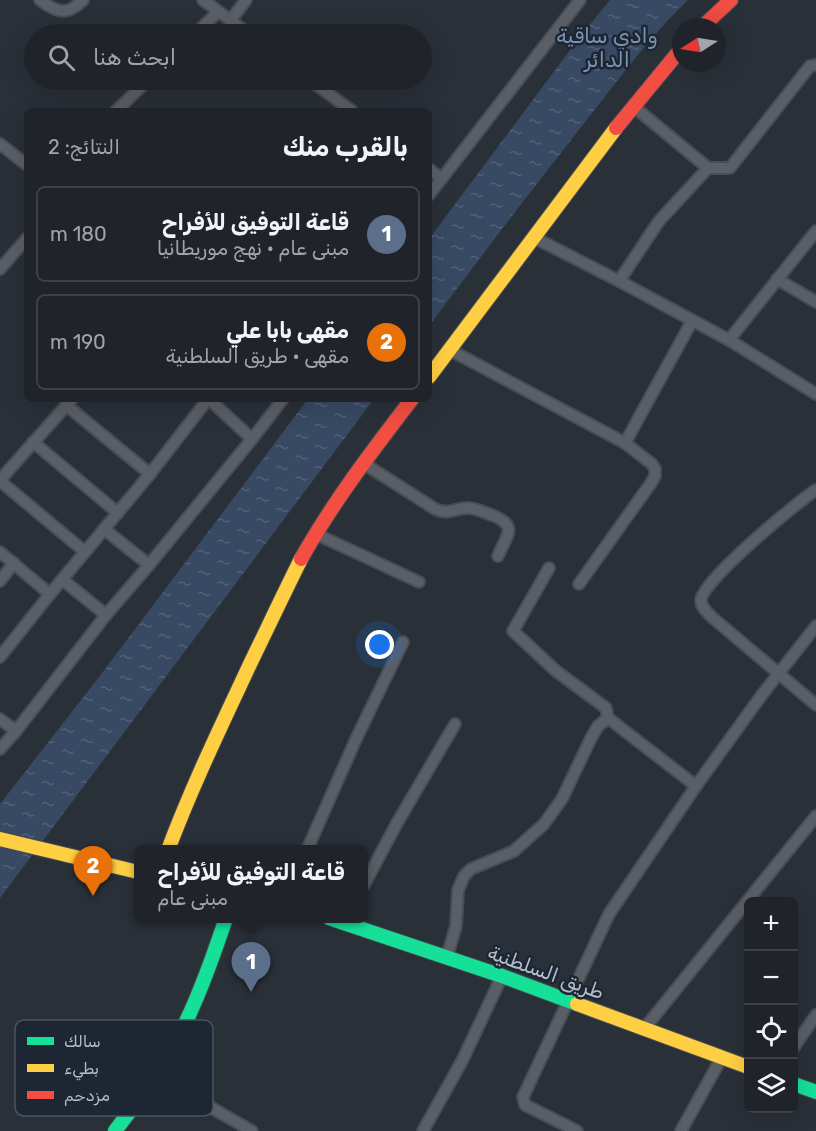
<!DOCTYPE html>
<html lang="ar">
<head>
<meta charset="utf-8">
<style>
	:root { --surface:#20242a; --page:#282c32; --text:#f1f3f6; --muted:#a2a4a8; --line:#3d4147; --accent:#848b96 }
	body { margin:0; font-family:Rubik,Cairo,sans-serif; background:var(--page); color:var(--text); direction:rtl }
	.controls { position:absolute; right:18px; bottom:18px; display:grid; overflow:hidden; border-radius:9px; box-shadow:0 6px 24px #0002 }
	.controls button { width:54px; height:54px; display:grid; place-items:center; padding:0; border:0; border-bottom:2px solid var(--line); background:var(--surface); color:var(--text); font:30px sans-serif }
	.compass { position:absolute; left:672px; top:18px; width:54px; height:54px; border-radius:50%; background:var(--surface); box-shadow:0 6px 24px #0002; rotate:258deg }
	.you { position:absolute; left:380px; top:645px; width:21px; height:21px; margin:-15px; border:4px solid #fff; border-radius:50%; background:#1a73e8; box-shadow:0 0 0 9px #1a73e833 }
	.badge { display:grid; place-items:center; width:39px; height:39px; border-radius:50%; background:var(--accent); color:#fff; font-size:20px; font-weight:700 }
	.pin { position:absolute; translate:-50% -50px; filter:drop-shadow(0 2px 3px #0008) }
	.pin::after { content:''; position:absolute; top:32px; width:21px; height:18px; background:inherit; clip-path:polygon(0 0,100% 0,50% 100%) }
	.popup { position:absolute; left:134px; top:845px; width:234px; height:78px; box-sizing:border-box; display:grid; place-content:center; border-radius:9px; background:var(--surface); filter:drop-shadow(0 2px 4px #0005); font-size:20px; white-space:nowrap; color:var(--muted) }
	.popup b { font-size:22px; color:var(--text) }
	.popup::after { content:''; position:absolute; left:50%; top:100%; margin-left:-12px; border:12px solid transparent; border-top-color:var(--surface) }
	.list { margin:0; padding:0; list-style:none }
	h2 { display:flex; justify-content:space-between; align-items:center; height:78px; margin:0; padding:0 24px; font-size:26px }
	h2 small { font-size:20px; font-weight:400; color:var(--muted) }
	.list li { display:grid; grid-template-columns:39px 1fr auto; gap:18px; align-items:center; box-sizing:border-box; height:96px; margin:0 12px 12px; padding:0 12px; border:2px solid var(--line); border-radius:9px }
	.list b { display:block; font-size:22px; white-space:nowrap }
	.list p { margin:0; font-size:20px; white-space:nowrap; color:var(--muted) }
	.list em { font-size:20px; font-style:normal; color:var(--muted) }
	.icon { flex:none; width:33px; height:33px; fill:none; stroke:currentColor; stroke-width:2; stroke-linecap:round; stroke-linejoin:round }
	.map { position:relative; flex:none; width:816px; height:1131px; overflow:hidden; direction:ltr }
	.search { position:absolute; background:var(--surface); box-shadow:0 6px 24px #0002; left:24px; top:24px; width:408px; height:66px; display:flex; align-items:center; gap:15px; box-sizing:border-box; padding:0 21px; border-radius:33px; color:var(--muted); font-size:22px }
	.panel { position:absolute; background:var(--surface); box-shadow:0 6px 24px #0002; left:24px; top:108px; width:408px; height:294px; border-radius:9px; direction:rtl }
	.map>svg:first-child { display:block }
	.water { fill:url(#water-ripples) }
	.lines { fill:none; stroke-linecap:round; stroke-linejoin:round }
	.street-casing { stroke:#484c53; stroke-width:14 }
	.fast-casing { stroke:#484c53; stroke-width:16 }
	.slow-casing { stroke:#484c53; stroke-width:16 }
	.jam-casing { stroke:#484c53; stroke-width:16 }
	.street { stroke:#5a5e66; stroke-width:10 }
	.fast { stroke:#16e098; stroke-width:14 }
	.slow { stroke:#ffcf43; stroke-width:14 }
	.jam { stroke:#f24e42; stroke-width:14 }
	.labels { text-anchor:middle; stroke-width:5; stroke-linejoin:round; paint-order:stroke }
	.street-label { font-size:20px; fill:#b4bcc9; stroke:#1d2633 }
	.water-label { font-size:21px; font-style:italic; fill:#7c92b1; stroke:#1d2633 }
	.key { fill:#1d2633; stroke:#4a5360; stroke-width:1.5 }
	.key-label { font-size:16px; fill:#b4bcc9 }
</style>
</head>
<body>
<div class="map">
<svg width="816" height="1131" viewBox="0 0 816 1131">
	<defs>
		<pattern id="water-ripples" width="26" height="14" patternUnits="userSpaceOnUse" patternTransform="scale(1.5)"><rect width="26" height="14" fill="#384963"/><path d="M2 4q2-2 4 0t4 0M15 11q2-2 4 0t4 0" fill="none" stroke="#526178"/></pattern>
	</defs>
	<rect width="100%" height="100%" fill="#2a3038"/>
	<!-- water -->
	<g class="water">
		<path d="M 610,0 L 688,0 C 648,38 616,83 582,126 C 530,192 479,259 429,326 L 429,239 L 579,38 Z"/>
		<path d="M 308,399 L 374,399 L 0,898 L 0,804 L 99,677 Z"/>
	</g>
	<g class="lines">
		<!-- street casing -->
		<g class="street-casing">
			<g id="street">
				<path d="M 40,0 C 57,13 67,16 83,0"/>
				<path d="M 203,0 L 249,34"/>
				<path d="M 230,21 L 246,0"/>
				<path d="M 195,34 L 218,12"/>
				<path d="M 310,80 L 352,111"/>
				<path d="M 633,106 L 708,168"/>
				<path d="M 116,111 L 148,80"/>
				<path d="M 0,144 L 27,165"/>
				<path d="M 429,169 L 441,178"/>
				<path d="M 429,195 L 580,0"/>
				<path d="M 533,237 L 619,281 L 729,340 L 816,394"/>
				<path d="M 0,269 L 27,238"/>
				<path d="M 777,279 L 816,302"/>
				<path d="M 619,281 L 659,221 L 708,168 L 730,168 L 810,66 L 816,65"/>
				<path d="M 729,340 L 816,231"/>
				<path d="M 450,350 L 625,443 L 652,464 L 655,469 L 655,476 L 651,483 L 579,584"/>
				<path d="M 209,399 L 252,439"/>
				<path d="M 66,405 L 150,474 L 208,399"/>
				<path d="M 33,442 L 118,513"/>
				<path d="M 625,443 L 692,321"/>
				<path d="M 363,463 L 435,509 C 449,515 452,509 466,508 C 474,507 482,512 489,514 C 519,525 508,533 498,556"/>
				<path d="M 0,480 L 72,399"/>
				<path d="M 0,481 L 85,552"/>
				<path d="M 816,490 C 797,502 702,581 701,600 C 701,608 708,613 713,618 L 816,705"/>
				<path d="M 104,529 L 149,565"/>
				<path d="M 316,534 L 419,582"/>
				<path d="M 0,552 L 50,594 L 0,657"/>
				<path d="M 549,568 L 513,631 L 556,671 L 606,708 L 608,718"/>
				<path d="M 63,580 L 106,615"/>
				<path d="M 0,581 L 14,563"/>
				<path d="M 50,594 L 150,474"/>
				<path d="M 0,719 L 16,731"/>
				<path d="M 0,749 L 16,731 L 106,615 L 149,565 L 252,439 L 283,399"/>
				<path d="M 307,850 L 356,739 L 403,642"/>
				<path d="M 364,885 L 397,823 L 455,724"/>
				<path d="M 447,957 L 456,926 L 458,890 L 464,876 L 471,869 L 514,851 L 544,824 L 562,799 L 591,738 L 598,726 L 608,718 L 696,786"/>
				<path d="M 644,1029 L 816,816"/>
				<path d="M 794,1047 L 816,1015"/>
				<path d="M 156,1076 L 252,1131"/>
				<path d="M 423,1131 L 462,1061 L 502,976"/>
				<path d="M 577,1131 L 525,1105 L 523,1097 L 609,914 L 696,786 L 761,696 L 816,626"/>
				<path d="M 681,1131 L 722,1057"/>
			</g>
		</g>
		<!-- fast casing -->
		<g class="fast-casing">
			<g id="fast">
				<path d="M 329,918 L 502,976 L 577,1004"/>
				<path d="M 794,1084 L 816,1092"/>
				<path d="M 115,1131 C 129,1112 144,1094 157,1075 C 188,1026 208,972 226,918"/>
			</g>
		</g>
		<!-- slow casing -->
		<g class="slow-casing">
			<g id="slow">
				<path d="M 429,377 L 616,128"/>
				<path d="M 0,839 L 138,872"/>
				<path d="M 168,850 C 192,786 222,724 251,662 C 268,627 284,593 301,559"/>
				<path d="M 577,1004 L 748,1067"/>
			</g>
		</g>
		<!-- jam casing -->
		<g class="jam-casing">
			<g id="jam">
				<path d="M 702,27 L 731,0"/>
				<path d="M 616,128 L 681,49"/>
				<path d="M 301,559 C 333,502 372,451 412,399"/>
			</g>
		</g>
		<!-- street -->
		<use href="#street" class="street"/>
		<!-- fast -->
		<use href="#fast" class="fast"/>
		<!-- slow -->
		<use href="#slow" class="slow"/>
		<!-- jam -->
		<use href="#jam" class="jam"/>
	</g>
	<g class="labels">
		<!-- street labels -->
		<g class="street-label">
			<text transform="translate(546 972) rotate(20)" y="7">طريق السلطنية</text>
		</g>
		<!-- water labels -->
		<g class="water-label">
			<text x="607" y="43">وادي ساقية<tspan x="607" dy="24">الدائر</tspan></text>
		</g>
	</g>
	<!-- legend -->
	<rect x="15" y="1020" width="198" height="96" rx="9" class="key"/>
	<rect x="27" y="1037" width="27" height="8" fill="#16e098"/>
	<rect x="27" y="1064" width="27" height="8" fill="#ffcf43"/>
	<rect x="27" y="1091" width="27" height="8" fill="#f24e42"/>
	<g class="key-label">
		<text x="64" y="1047">سالك</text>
		<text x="64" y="1074">بطيء</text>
		<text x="64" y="1101">مزدحم</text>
	</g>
</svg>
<div class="controls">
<button>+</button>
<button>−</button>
<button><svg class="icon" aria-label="locate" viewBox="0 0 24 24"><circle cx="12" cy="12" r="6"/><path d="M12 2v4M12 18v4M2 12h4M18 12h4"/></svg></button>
<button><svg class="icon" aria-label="layers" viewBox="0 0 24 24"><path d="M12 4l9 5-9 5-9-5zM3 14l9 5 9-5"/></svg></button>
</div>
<svg class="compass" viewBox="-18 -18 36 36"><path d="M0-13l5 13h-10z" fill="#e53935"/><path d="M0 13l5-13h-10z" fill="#a2a4a8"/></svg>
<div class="you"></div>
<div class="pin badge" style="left:251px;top:992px;background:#5c6f8a">1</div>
<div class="popup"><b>قاعة التوفيق للأفراح</b>مبنى عام</div>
<div class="pin badge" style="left:93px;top:896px;background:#e8710a">2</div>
<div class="search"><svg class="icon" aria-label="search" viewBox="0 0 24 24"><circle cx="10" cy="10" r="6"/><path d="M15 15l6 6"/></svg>ابحث هنا</div>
<section class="panel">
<h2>بالقرب منك<small>النتائج: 2</small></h2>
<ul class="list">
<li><span class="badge" style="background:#5c6f8a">1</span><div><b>قاعة التوفيق للأفراح</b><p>مبنى عام · نهج موريطانيا</p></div><em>180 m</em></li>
<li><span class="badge" style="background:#e8710a">2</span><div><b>مقهى بابا علي</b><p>مقهى · طريق السلطنية</p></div><em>190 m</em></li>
</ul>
</section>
</div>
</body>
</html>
